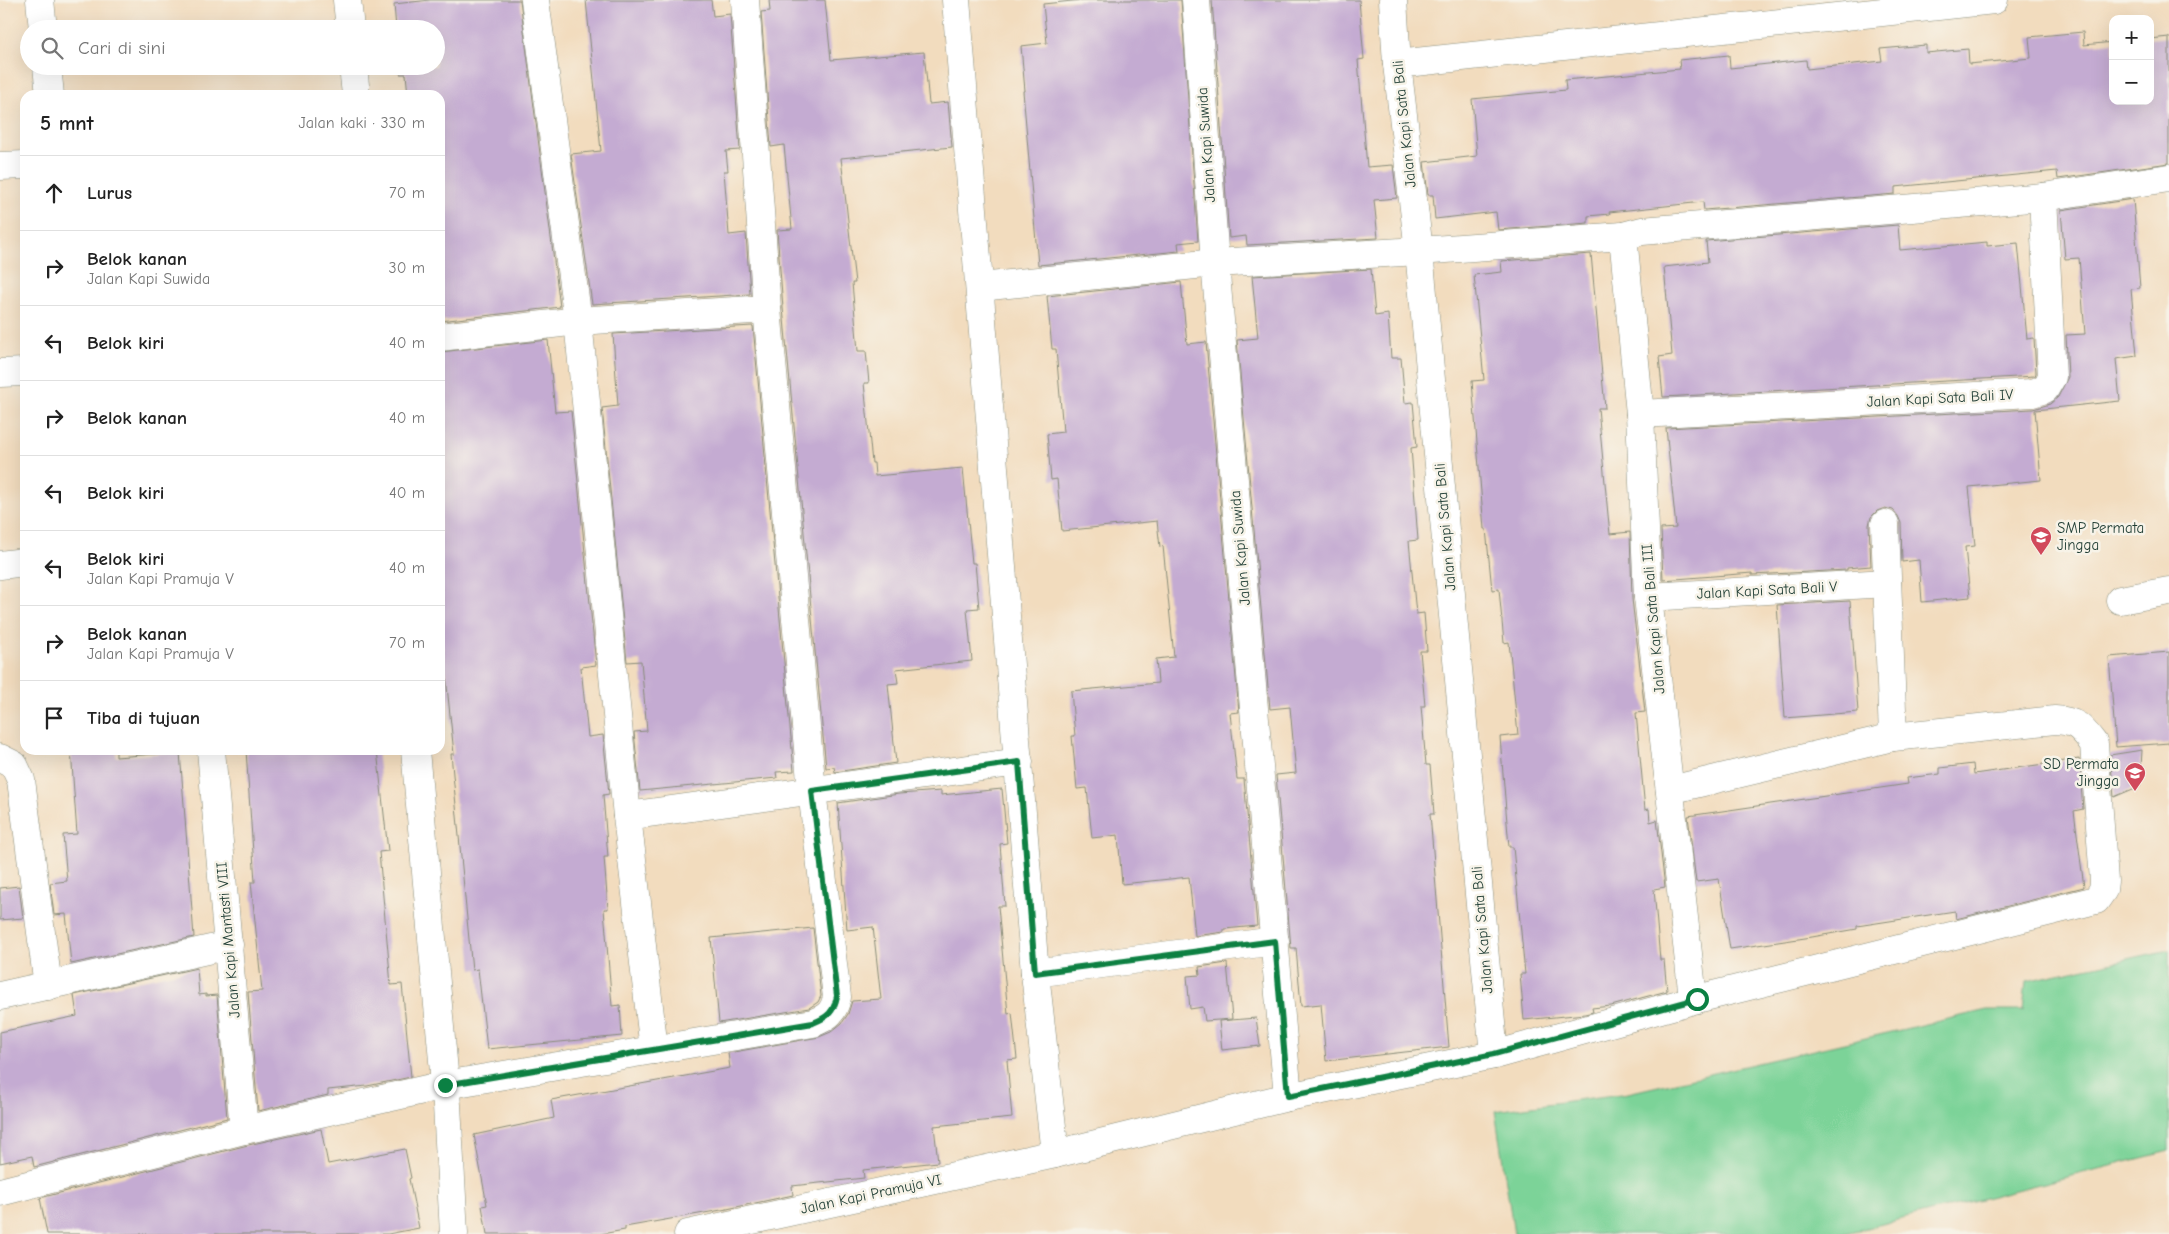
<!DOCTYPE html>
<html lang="id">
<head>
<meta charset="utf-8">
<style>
	:root { --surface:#fff; --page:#f2f2f2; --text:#222; --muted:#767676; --line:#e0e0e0 }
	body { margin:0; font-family:"Comic Neue",sans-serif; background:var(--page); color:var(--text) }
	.controls { position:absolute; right:15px; top:15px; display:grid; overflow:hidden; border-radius:10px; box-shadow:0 5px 20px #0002 }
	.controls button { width:45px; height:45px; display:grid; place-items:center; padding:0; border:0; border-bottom:1px solid var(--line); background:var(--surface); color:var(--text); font:25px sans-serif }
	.stop { position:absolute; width:15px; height:15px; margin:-11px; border:4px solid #0b8043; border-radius:50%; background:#fff }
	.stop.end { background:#0b8043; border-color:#fff; box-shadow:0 1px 5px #0008 }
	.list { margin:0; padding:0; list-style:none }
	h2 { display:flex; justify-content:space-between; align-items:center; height:65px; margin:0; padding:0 20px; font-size:21px }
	h2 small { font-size:16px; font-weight:400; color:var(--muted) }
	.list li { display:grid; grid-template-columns:32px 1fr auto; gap:15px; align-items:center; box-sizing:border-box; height:75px; padding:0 20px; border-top:1px solid var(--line) }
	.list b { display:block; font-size:19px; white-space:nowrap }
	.list p { margin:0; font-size:16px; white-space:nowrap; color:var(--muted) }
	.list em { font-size:16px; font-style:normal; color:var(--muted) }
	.icon { flex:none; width:28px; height:28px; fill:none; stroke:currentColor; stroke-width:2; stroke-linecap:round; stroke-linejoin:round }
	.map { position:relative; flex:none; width:2169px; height:1234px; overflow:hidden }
	.search { position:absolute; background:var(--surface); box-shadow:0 5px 20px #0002; left:20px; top:20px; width:425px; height:55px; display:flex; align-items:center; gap:12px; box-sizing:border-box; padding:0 18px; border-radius:28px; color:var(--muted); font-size:19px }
	.panel { position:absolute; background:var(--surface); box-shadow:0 5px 20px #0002; left:20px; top:90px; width:425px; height:665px; border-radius:15px }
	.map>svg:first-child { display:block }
	.green { fill:#7cd398; stroke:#4e8866 }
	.building { fill:#c4abd2 }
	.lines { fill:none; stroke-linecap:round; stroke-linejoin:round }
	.minor-casing { stroke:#888c79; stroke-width:29 }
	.minor { stroke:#fff; stroke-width:28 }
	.route { stroke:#0b8043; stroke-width:6 }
	.labels { text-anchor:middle; stroke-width:5; stroke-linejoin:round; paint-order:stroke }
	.street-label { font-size:15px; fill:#1f3d34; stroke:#f7f3e8 }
	.poi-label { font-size:15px; fill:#1f3d34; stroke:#f7f3e8; text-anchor:start }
</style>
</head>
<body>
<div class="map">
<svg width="2169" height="1234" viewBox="0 0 2169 1234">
	<rect width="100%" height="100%" fill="#f7f3e8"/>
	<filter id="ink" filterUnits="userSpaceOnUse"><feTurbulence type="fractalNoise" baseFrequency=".02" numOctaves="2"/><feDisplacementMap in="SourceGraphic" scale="10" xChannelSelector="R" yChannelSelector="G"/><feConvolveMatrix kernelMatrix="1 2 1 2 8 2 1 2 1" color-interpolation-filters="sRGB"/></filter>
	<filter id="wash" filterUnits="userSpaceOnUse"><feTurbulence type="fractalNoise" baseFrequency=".0096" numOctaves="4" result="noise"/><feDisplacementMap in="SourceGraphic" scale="20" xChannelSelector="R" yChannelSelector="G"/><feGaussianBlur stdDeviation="1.12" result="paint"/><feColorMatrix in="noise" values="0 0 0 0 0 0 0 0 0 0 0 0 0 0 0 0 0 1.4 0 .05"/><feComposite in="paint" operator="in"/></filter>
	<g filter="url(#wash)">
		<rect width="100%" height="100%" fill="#f2dcbe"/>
		<!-- green -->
		<path class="green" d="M 2169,950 L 2169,1151 L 1843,1234 L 1514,1234 L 1495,1111 L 1628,1093 L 1987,1010 L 2023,1010 L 2026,981 Z"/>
		<g id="blocks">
			<!-- building -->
			<g class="building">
				<path d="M 430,0 L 520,0 L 560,307 L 440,321 L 440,95 L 408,95 L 406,74 L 400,74 L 399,66 L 436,66 L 436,29 L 396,29 L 394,4 Z"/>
				<path d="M 586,0 L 711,0 L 713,16 L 730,14 L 740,150 L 726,151 L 728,171 L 724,171 L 729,235 L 746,233 L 750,294 L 592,304 L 571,154 L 601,151 Z"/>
				<path d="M 769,0 L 825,0 L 831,60 L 924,52 L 929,104 L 948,102 L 952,147 L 841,158 L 855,283 L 852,283 L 858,351 L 866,351 L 869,383 L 864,383 L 872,463 L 874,463 L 875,476 L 963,468 L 972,563 L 975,563 L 979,608 L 967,609 L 972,661 L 896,669 L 898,683 L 888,684 L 896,763 L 835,772 L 834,767 L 826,768 L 783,308 L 777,230 L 792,229 L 784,145 L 771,147 L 761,12 L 770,11 Z"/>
				<path d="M 1082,0 L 1181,0 L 1198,241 L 1178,243 L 1179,251 L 1038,265 L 1023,91 L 1025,91 L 1021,46 L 1047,43 L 1043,4 Z"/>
				<path d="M 1212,0 L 1359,0 L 1364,59 L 1358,60 L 1367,167 L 1393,165 L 1397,198 L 1374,200 L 1378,238 L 1247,245 L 1246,236 L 1229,238 Z"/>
				<path d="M 2083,32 L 2084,45 L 2113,42 L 2113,101 L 2150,101 L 2150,39 L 2169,37 L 2169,163 L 2058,179 L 2057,171 L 1895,187 L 1895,194 L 1704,210 L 1703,202 L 1609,212 L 1610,214 L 1588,216 L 1588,223 L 1498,230 L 1496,212 L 1435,219 L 1433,195 L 1428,195 L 1424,162 L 1477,156 L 1472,99 L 1566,90 L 1565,80 L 1680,69 L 1679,60 L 1729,55 L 1730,68 L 1806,60 L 1807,69 L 1882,61 L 1880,49 L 1926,45 L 1926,53 L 1968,49 L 1969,64 L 2031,58 L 2029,37 Z"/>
				<path d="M 2133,199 L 2140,288 L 2131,289 L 2137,356 L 2116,359 L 2120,401 L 2035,410 L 2041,480 L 1969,487 L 1975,546 L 1965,547 L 1970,597 L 1922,602 L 1919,560 L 1902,562 L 1901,523 L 1898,516 L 1893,510 L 1885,508 L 1877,511 L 1871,517 L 1869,525 L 1871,566 L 1847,568 L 1847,570 L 1752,575 L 1752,573 L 1663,580 L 1661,529 L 1676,528 L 1666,428 L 2033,409 L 2050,404 L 2058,397 L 2068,377 L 2066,335 L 2085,334 L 2079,258 L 2065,259 L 2061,210 Z"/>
				<path d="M 1898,225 L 1900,250 L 1987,242 L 1987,246 L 2018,243 L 2027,339 L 2034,338 L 2036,373 L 2035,376 L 1663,397 L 1659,357 L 1672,355 L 1664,267 L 1708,262 L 1706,241 Z"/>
				<path d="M 1591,254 L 1605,408 L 1598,408 L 1608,515 L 1610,534 L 1630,532 L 1632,599 L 1645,712 L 1636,713 L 1645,810 L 1649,809 L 1650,822 L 1657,820 L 1665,887 L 1654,889 L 1660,960 L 1664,960 L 1667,991 L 1611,1006 L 1592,1008 L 1593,1012 L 1585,1014 L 1524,1020 L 1520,974 L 1525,974 L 1513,847 L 1509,847 L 1500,737 L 1518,735 L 1509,642 L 1504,643 L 1499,589 L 1492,590 L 1486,529 L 1484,529 L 1472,381 L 1484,380 L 1474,275 L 1502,272 L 1501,261 Z"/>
				<path d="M 1371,269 L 1375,316 L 1388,314 L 1391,358 L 1401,358 L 1405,403 L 1413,402 L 1417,447 L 1411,448 L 1418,540 L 1409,541 L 1416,614 L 1424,613 L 1427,651 L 1420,651 L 1425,706 L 1421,706 L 1426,765 L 1430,765 L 1434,814 L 1430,814 L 1449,1047 L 1326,1061 L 1321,1004 L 1301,1006 L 1296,948 L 1291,948 L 1276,775 L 1296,773 L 1290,707 L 1270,709 L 1237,340 L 1258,338 L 1252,276 Z"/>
				<path d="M 1181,282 L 1187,344 L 1206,342 L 1239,712 L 1230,713 L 1237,779 L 1244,779 L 1257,926 L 1224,929 L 1224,932 L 1195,936 L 1189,877 L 1122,884 L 1118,835 L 1092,838 L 1087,788 L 1077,789 L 1072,736 L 1075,736 L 1071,691 L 1158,683 L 1156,659 L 1174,657 L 1163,546 L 1160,547 L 1157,521 L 1062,531 L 1057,479 L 1051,480 L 1047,434 L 1063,432 L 1056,349 L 1052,349 L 1047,296 Z"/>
				<path d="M 753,326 L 794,771 L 776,772 L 777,778 L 640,791 L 634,732 L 647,731 L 641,661 L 627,662 L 602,408 L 618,406 L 613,334 Z"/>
				<path d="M 548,340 L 555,412 L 571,411 L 596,665 L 581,667 L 588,737 L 603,735 L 609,794 L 603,795 L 608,857 L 604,857 L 608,909 L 604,909 L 612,1006 L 620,1005 L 622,1036 L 487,1049 L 478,969 L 472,970 L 451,754 L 454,754 L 443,647 L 440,647 L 440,604 L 443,603 L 440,572 L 440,352 Z"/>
				<path d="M 1850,601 L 1858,712 L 1785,718 L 1777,605 Z"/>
				<path d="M 2169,652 L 2169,743 L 2116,747 L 2109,657 Z"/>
				<path d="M 71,750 L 116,750 L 116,757 L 180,752 L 194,937 L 71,964 L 66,914 L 54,915 L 50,883 L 67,881 L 63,835 L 77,834 Z"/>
				<path d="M 246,750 L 377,750 L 388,851 L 379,852 L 391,985 L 402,984 L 411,1077 L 367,1086 L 328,1090 L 328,1095 L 258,1111 L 248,992 L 262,991 L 251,882 L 255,882 Z"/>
				<path d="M 2142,750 L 2140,786 L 2114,797 L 2110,755 Z"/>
				<path d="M 2079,759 L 2083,809 L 2074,811 L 2084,887 L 1956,919 L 1955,911 L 1857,926 L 1857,929 L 1812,937 L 1730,949 L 1719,879 L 1696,882 L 1688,816 L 1908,784 L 1907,778 L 1940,774 L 1940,768 L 1973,764 L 1974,774 Z"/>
				<path d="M 1002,789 L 1007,843 L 1000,844 L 1005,906 L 998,906 L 1008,1014 L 1012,1013 L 1017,1059 L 1007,1060 L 1012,1118 L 934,1126 L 938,1162 L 863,1170 L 864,1178 L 792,1186 L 793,1195 L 727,1209 L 625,1227 L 625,1230 L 601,1234 L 487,1234 L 482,1206 L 487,1205 L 474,1135 L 554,1118 L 551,1100 L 730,1068 L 728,1053 L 819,1037 L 831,1032 L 842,1023 L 848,1014 L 852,1001 L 881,999 L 873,927 L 847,930 L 838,803 L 899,794 L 941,791 L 941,795 Z"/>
				<path d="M 19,886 L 23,918 L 0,920 L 0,888 Z"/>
				<path d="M 813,928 L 821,996 L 818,1002 L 809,1008 L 719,1023 L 711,938 Z"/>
				<path d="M 1227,963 L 1232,1019 L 1205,1021 L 1203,1007 L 1190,1009 L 1187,976 L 1200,975 L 1199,967 Z"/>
				<path d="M 197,968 L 199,995 L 206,994 L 206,996 L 217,995 L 227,1118 L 34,1167 L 32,1156 L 0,1163 L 0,1032 L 77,1016 L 74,995 Z"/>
				<path d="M 1256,1018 L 1260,1046 L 1222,1050 L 1219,1021 Z"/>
				<path d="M 321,1129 L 328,1164 L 405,1149 L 411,1178 L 409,1179 L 419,1228 L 388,1234 L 47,1234 L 40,1198 L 248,1145 Z"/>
			</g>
		</g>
	</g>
	<g filter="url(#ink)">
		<use href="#blocks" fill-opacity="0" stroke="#888c79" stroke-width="1"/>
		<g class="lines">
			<!-- minor casing -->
			<g class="minor-casing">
				<g id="minor">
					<path d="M 40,0 L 43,29"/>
					<path d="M 347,0 L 350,29"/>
					<path d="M 535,0 L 578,321 L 627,816 L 654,1050"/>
					<path d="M 956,0 L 1035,973 L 1055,1154"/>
					<path d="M 1196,0 L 1215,263 L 1288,1097"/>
					<path d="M 1393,0 L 1397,64 L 1419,251 L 1494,1055"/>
					<path d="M 1397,64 L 1994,0"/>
					<path d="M 47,66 L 50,95"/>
					<path d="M 353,66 L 356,95"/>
					<path d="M 0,166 L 25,165"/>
					<path d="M 1623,236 L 1640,414 L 1648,597 L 1692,989 L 1697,999"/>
					<path d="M 980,287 L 1215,263 L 1419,251 L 1623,236 L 1642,231 L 2043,197 L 2169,178"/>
					<path d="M 440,337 L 578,321 L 767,309"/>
					<path d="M 0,373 L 25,372"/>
					<path d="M 1640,414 L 2032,393 L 2045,389 L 2052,377 L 2043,197"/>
					<path d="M 1885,524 L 1893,737"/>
					<path d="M 0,565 L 25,562"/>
					<path d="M 1648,597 L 1887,583"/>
					<path d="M 2120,600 L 2169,591"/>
					<path d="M 211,750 L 244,1130"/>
					<path d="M 415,750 L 447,1105 L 454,1234"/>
					<path d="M 0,758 L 14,765 L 21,780 L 48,986"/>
					<path d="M 627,816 L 1019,762"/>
					<path d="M 1035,973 L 1275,941"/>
					<path d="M 0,996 L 229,945"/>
					<path d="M 0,1192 L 244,1130 L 445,1085 L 813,1023 C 828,1017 834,1012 837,997 L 812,791 L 767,309 L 745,0"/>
					<path d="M 688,1234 L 1055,1154 L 1288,1097 L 1494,1055 L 1697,999 L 2096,900 L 2103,890 L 2104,881 L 2094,744 C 2081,727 2077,721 2055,720 L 1893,737 L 1670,790"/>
				</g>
			</g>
			<!-- minor -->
			<use href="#minor" class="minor"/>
		</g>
	</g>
	<g class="lines" filter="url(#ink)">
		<!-- route -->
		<path class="route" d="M 445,1085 L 813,1023 C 828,1017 834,1012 837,996 L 812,791 L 1019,762 L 1035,973 L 1275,941 L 1288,1096 L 1494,1054 L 1697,999"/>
	</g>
	<!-- icons -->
	<defs>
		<g id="school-pin" transform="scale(1.125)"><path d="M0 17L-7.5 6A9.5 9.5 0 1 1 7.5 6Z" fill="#d1495b" stroke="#f7f3e8"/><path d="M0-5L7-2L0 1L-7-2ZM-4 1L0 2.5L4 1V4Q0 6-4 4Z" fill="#fff"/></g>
	</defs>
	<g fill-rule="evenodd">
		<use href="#school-pin" x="2041" y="537"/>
		<use href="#school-pin" x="2135" y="773"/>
	</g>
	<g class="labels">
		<!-- street labels -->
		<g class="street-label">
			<text transform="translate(1404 124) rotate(-96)" y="5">Jalan Kapi Sata Bali</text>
			<text transform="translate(1206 145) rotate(-94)" y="5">Jalan Kapi Suwida</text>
			<text transform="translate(1940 398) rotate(-3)" y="5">Jalan Kapi Sata Bali IV</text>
			<text transform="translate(1445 527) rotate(-95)" y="5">Jalan Kapi Sata Bali</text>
			<text transform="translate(1240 548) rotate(-95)" y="5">Jalan Kapi Suwida</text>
			<text transform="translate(1767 590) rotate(-3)" y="5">Jalan Kapi Sata Bali V</text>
			<text transform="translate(1653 619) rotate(-95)" y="5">Jalan Kapi Sata Bali III</text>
			<text transform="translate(1482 930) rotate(-95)" y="5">Jalan Kapi Sata Bali</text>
			<text transform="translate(228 940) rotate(-95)" y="5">Jalan Kapi Mantasti VIII</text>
			<text transform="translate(871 1194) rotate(-12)" y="5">Jalan Kapi Pramuja VI</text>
		</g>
		<!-- poi labels -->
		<g class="poi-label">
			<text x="2057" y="533">SMP Permata<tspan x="2057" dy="17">Jingga</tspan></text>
			<text x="2119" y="769" text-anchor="end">SD Permata<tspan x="2119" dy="17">Jingga</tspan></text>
		</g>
	</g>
</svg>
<div class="controls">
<button>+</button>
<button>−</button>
</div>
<div class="stop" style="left:1697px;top:999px"></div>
<div class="stop end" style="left:445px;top:1085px"></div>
<div class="search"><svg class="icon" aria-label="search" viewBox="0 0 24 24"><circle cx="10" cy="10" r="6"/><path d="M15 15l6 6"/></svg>Cari di sini</div>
<section class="panel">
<h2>5 mnt<small>Jalan kaki · 330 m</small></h2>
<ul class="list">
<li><svg class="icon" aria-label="ahead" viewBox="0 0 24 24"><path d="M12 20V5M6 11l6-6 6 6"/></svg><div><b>Lurus</b></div><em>70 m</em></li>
<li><svg class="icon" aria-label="right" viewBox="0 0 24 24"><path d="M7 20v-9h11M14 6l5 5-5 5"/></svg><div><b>Belok kanan</b><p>Jalan Kapi Suwida</p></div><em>30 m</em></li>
<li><svg class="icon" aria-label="left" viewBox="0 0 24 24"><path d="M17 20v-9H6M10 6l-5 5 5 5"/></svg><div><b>Belok kiri</b></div><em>40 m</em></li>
<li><svg class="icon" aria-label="right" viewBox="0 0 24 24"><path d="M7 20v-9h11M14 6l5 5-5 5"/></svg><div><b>Belok kanan</b></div><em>40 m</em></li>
<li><svg class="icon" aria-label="left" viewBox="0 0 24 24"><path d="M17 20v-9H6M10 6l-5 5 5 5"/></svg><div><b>Belok kiri</b></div><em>40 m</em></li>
<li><svg class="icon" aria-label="left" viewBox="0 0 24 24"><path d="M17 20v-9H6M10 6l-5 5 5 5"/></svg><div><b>Belok kiri</b><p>Jalan Kapi Pramuja V</p></div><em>40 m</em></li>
<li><svg class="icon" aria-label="right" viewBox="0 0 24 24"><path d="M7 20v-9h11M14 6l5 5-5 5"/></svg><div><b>Belok kanan</b><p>Jalan Kapi Pramuja V</p></div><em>70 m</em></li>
<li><svg class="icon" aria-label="arrive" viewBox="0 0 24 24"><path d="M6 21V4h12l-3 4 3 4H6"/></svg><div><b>Tiba di tujuan</b></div></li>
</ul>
</section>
</div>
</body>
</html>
